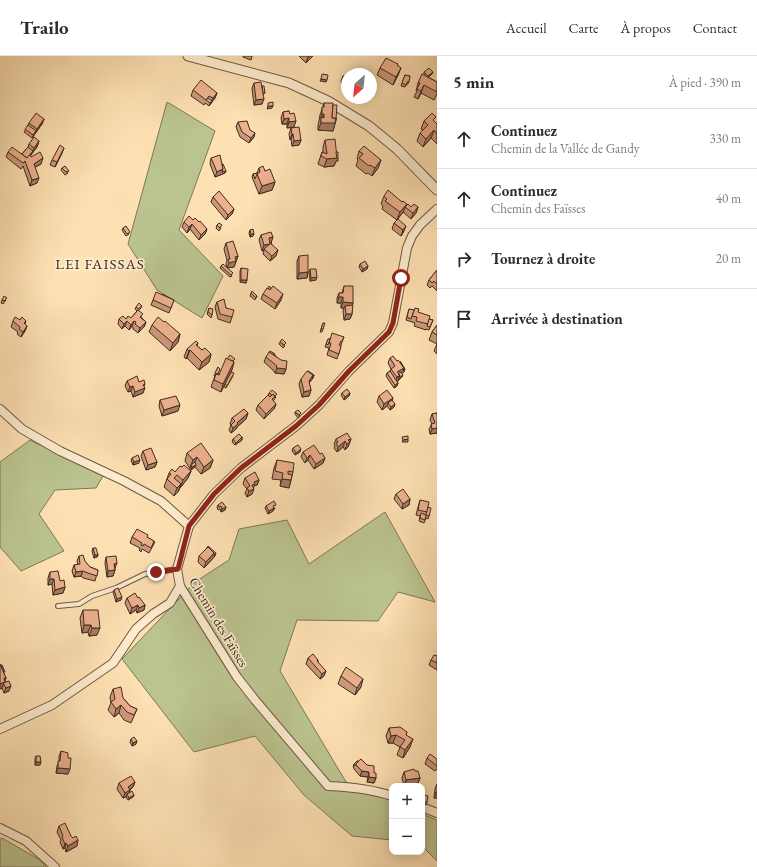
<!DOCTYPE html>
<html lang="fr">
<head>
<meta charset="utf-8">
<style>
	:root { --surface:#fff; --page:#f2f2f3; --text:#2b2b33; --muted:#7c7c81; --line:#e1e1e2 }
	body { margin:0; font-family:"EB Garamond",serif; background:var(--page); color:var(--text) }
	.controls { position:absolute; right:12px; bottom:12px; display:grid; overflow:hidden; border-radius:8px; box-shadow:0 2px 10px #0003 }
	.controls button { width:36px; height:36px; display:grid; place-items:center; padding:0; border:0; border-bottom:1px solid var(--line); background:var(--surface); color:var(--text); font:20px sans-serif }
	.compass { position:absolute; left:341px; top:12px; width:36px; height:36px; border-radius:50%; background:var(--surface); box-shadow:0 2px 10px #0003; rotate:207deg }
	.stop { position:absolute; width:12px; height:12px; margin:-9px; border:3px solid #8f2418; border-radius:50%; background:#fff }
	.stop.end { background:#8f2418; border-color:#fff; box-shadow:0 1px 4px #0008 }
	.list { margin:0; padding:0; list-style:none }
	h2 { display:flex; justify-content:space-between; align-items:center; height:52px; margin:0; padding:0 16px; font-size:17px }
	h2 small { font-size:13px; font-weight:400; color:var(--muted) }
	.list li { display:grid; grid-template-columns:26px 1fr auto; gap:12px; align-items:center; box-sizing:border-box; height:60px; padding:0 16px; border-top:1px solid var(--line) }
	.list b { display:block; font-size:15px; white-space:nowrap }
	.list p { margin:0; font-size:13px; white-space:nowrap; color:var(--muted) }
	.list em { font-size:13px; font-style:normal; color:var(--muted) }
	.icon { flex:none; width:22px; height:22px; fill:none; stroke:currentColor; stroke-width:2; stroke-linecap:round; stroke-linejoin:round }
	.map { position:relative; flex:none; width:437px; height:811px; overflow:hidden }
	header { display:flex; align-items:center; gap:24px; box-sizing:border-box; height:56px; padding:0 20px; background:var(--surface); border-bottom:1px solid var(--line) }
	header strong { font-size:19px }
	nav { display:flex; gap:22px; margin-inline-start:auto; font-size:14px }
	main { display:flex }
	aside { flex:1; background:var(--surface) }
	.map>svg:first-child { display:block }
	.green { fill:#bbc490; stroke:#7d7858 }
	.lines { fill:none; stroke-linecap:round; stroke-linejoin:round }
	.service-casing { stroke:#6f5845; stroke-width:6 }
	.minor-casing { stroke:#6f5845; stroke-width:10 }
	.tertiary-casing { stroke:#6f5845; stroke-width:11 }
	.service { stroke:#feecce; stroke-width:4 }
	.minor { stroke:#feecce; stroke-width:8 }
	.tertiary { stroke:#feecce; stroke-width:9 }
	.wall { fill:#cd987a; stroke:#3f2b20 }
	.shaded-wall { fill:#a77c63; stroke:#3f2b20 }
	.building { fill:#eeb18e; stroke:#3f2b20 }
	.route { stroke:#8f2418; stroke-width:5 }
	.labels { text-anchor:middle; stroke-width:3.5; stroke-linejoin:round; paint-order:stroke }
	.street-label { font-size:14px; fill:#3f2b20; stroke:#feecce }
	.neighbourhood-label { font-size:15px; letter-spacing:1px; fill:#3f2b20; stroke:#feecce }
</style>
</head>
<body>
<header>
<strong>Trailo</strong>
<nav><a>Accueil</a><a>Carte</a><a>À propos</a><a>Contact</a></nav>
</header>
<main>
<div class="map">
<svg width="437" height="811" viewBox="0 0 437 811">
	<rect width="100%" height="100%" fill="#fee1b3"/>
	<filter id="stains"><feTurbulence type="fractalNoise" baseFrequency=".005" numOctaves="4"/><feColorMatrix values="0 0 0 0 .2 0 0 0 0 .09 0 0 0 0 .02 0 0 0 .5 -.17"/></filter>
	<radialGradient id="worn" r=".72"><stop offset=".6" stop-color="#630" stop-opacity="0"/><stop offset="1" stop-color="#630" stop-opacity=".3"/></radialGradient>
	<!-- green -->
	<g class="green">
		<path d="M 167,46 L 215,75 L 179,174 L 223,220 L 202,262 L 157,234 L 128,188 Z"/>
		<path d="M 30,384 L 103,420 L 96,432 L 55,434 L 39,458 L 64,495 L 21,515 L 0,491 L 0,406 Z"/>
		<path d="M 385,456 L 435,546 L 398,536 L 378,565 L 297,564 L 280,615 L 346,726 L 392,745 L 392,784 L 352,780 L 304,739 L 255,680 L 194,696 L 122,603 L 195,526 L 229,504 L 239,473 L 287,464 L 309,508 Z"/>
		<path d="M 422,758 L 437,764 L 437,805 L 422,790 Z"/>
		<path d="M 2,782 L 40,804 L 46,811 L 0,811 L 0,783 Z"/>
	</g>
	<g class="lines">
		<!-- service casing -->
		<g class="service-casing">
			<path id="service" d="M 58,550 L 79,548 L 92,540 L 116,532 L 145,518 L 177,513"/>
		</g>
		<!-- minor casing -->
		<g class="minor-casing">
			<g id="minor">
				<path d="M 0,353 L 22,373 L 60,395 L 124,425 L 161,445 L 189,470 L 177,513 L 180,530 L 237,621 L 255,644 L 328,730 C 350,731 372,733 392,740"/>
				<path d="M 189,470 L 214,438 L 241,412 L 296,370 L 319,349 L 349,315 L 389,276 L 393,267 L 407,192 L 412,180 L 420,169 L 437,153"/>
				<path d="M 0,673 L 52,649 L 113,607 L 136,573 L 153,558 L 170,547 L 180,530"/>
				<path d="M 422,751 L 437,757"/>
				<path d="M 0,772 L 26,785 L 55,811"/>
			</g>
		</g>
		<!-- tertiary casing -->
		<g class="tertiary-casing">
			<path id="tertiary" d="M 188,0 L 289,27 L 328,45 L 369,70 L 397,93 L 437,134"/>
		</g>
		<!-- service -->
		<use href="#service" class="service"/>
		<!-- minor -->
		<use href="#minor" class="minor"/>
		<!-- tertiary -->
		<use href="#tertiary" class="tertiary"/>
	</g>
	<!-- wall -->
	<g class="wall">
		<path d="M 243,0 L 252,0 L 251,4 L 243,1 Z"/>
		<path d="M 299,0 L 313,0 L 306,7 Z"/>
		<path d="M 398,8 L 397,10 L 401,12 L 398,19 L 393,29 L 377,19 L 380,12 Z"/>
		<path d="M 424,16 L 433,16 L 432,18 L 428,21 L 437,26 L 437,38 L 434,44 L 421,37 L 418,43 L 414,41 L 417,35 L 416,35 L 418,27 L 424,19 Z"/>
		<path d="M 405,19 L 410,20 L 408,28 L 407,28 L 405,31 L 401,30 Z"/>
		<path d="M 343,20 L 347,21 L 347,34 L 343,35 L 341,25 Z"/>
		<path d="M 254,27 L 262,30 L 265,37 L 263,39 L 262,48 L 254,49 L 252,32 Z"/>
		<path d="M 193,34 L 217,37 L 215,42 L 209,50 L 205,47 L 204,49 L 191,40 Z"/>
		<path d="M 324,47 L 333,49 L 336,64 L 333,75 L 318,74 L 318,69 L 319,65 L 320,59 Z"/>
		<path d="M 289,55 L 294,71 L 287,72 L 287,68 L 282,68 L 281,62 L 283,56 Z"/>
		<path d="M 44,63 L 42,68 L 32,82 L 24,76 L 29,67 Z"/>
		<path d="M 424,65 L 434,65 L 437,68 L 437,88 L 431,82 L 423,91 L 417,85 L 420,77 L 423,74 L 421,73 Z"/>
		<path d="M 238,66 L 250,74 L 254,81 L 249,87 L 240,81 L 236,71 Z"/>
		<path d="M 291,72 L 301,84 L 299,89 L 292,90 L 291,83 L 290,84 L 289,78 Z"/>
		<path d="M 325,84 L 338,105 L 336,105 L 334,110 L 324,111 L 318,108 L 322,96 L 323,96 L 323,91 Z"/>
		<path d="M 39,85 L 37,91 L 30,100 L 31,101 L 41,108 L 35,111 L 37,127 L 30,130 L 23,110 L 21,113 L 6,101 L 8,96 L 22,98 L 28,91 L 29,88 Z"/>
		<path d="M 359,95 L 381,104 L 378,112 L 372,120 L 368,117 L 366,118 L 356,110 L 358,104 L 357,103 Z"/>
		<path d="M 62,97 L 55,111 L 50,109 L 52,104 Z"/>
		<path d="M 211,102 L 226,115 L 225,117 L 215,121 L 210,108 Z"/>
		<path d="M 62,112 L 68,117 L 65,119 L 61,114 Z"/>
		<path d="M 259,112 L 265,114 L 275,126 L 272,134 L 259,138 L 252,121 L 253,118 L 257,117 Z"/>
		<path d="M 384,140 L 406,150 L 418,151 L 416,157 L 411,163 L 403,156 L 397,164 L 382,153 L 383,150 L 381,148 Z"/>
		<path d="M 213,141 L 234,153 L 232,158 L 226,164 L 211,146 Z"/>
		<path d="M 193,164 L 199,166 L 207,173 L 205,178 L 199,184 L 190,173 L 187,177 L 182,171 L 184,166 Z"/>
		<path d="M 394,167 L 404,175 L 401,180 L 392,173 Z"/>
		<path d="M 217,169 L 221,172 L 219,175 L 216,172 Z"/>
		<path d="M 123,172 L 129,178 L 126,180 L 122,174 Z"/>
		<path d="M 250,174 L 253,180 L 250,181 L 249,177 Z"/>
		<path d="M 261,179 L 273,181 L 271,186 L 276,200 L 270,205 L 263,198 L 264,194 L 262,195 L 259,184 Z"/>
		<path d="M 226,187 L 238,200 L 234,211 L 227,212 L 232,220 L 230,221 L 220,212 L 221,210 L 227,212 L 226,208 L 227,204 L 224,193 Z"/>
		<path d="M 299,200 L 308,216 L 307,222 L 297,223 L 297,205 Z"/>
		<path d="M 360,208 L 368,210 L 367,213 L 362,216 L 359,211 Z"/>
		<path d="M 241,212 L 247,224 L 246,227 L 240,226 L 240,215 Z"/>
		<path d="M 310,213 L 316,224 L 310,225 L 309,216 Z"/>
		<path d="M 437,214 L 437,235 L 432,230 L 430,232 L 427,229 L 429,224 Z"/>
		<path d="M 344,230 L 353,247 L 352,249 L 352,258 L 350,263 L 344,264 L 343,255 L 344,252 L 341,252 L 341,247 L 337,247 L 337,242 L 339,237 L 342,237 Z"/>
		<path d="M 251,237 L 257,240 L 255,244 L 250,240 Z"/>
		<path d="M 162,238 L 174,244 L 169,257 L 151,249 L 153,244 Z"/>
		<path d="M 263,238 L 281,244 L 275,253 L 261,243 Z"/>
		<path d="M 2,244 L 6,244 L 3,248 L 1,247 Z"/>
		<path d="M 217,246 L 227,252 L 232,261 L 230,267 L 218,263 L 215,251 Z"/>
		<path d="M 142,250 L 141,252 L 138,255 L 142,262 L 146,266 L 144,271 L 138,277 L 133,273 L 133,271 L 132,270 L 129,274 L 125,270 L 122,273 L 118,268 L 119,263 L 126,263 L 131,262 L 137,255 L 135,253 L 136,251 Z"/>
		<path d="M 209,252 L 212,259 L 211,262 L 207,258 Z"/>
		<path d="M 409,253 L 418,256 L 429,263 L 433,264 L 429,274 L 426,273 L 426,274 L 414,270 L 415,267 L 406,264 Z"/>
		<path d="M 20,264 L 26,265 L 25,268 L 27,270 L 25,275 L 21,281 L 17,278 L 18,276 L 11,271 L 13,265 Z"/>
		<path d="M 164,266 L 180,278 L 178,286 L 170,295 L 149,276 L 152,269 Z"/>
		<path d="M 323,267 L 323,273 L 322,276 L 320,276 Z"/>
		<path d="M 437,269 L 437,298 L 434,295 L 437,288 L 429,284 L 432,276 Z"/>
		<path d="M 344,281 L 341,289 L 341,290 L 337,303 L 327,299 L 329,292 L 325,291 L 328,283 L 330,283 Z"/>
		<path d="M 280,286 L 285,290 L 283,292 L 279,288 Z"/>
		<path d="M 198,287 L 197,290 L 202,294 L 211,298 L 209,306 L 199,314 L 187,302 L 186,303 L 184,301 L 187,293 Z"/>
		<path d="M 275,299 L 286,313 L 284,318 L 275,317 L 274,316 L 274,315 L 264,306 L 266,301 Z"/>
		<path d="M 390,302 L 397,305 L 404,316 L 402,317 L 402,321 L 397,325 L 398,327 L 397,330 L 394,332 L 386,320 L 387,317 L 390,315 L 391,313 L 388,307 Z"/>
		<path d="M 234,306 L 231,316 L 233,320 L 226,332 L 224,331 L 224,329 L 221,336 L 211,331 L 215,320 L 214,320 L 218,311 L 218,318 L 219,319 Z"/>
		<path d="M 314,319 L 313,322 L 309,327 L 311,334 L 309,340 L 302,341 L 299,328 L 301,323 Z"/>
		<path d="M 127,325 L 139,326 L 144,331 L 143,337 L 133,341 L 131,335 L 128,336 L 125,330 Z"/>
		<path d="M 269,337 L 276,341 L 273,345 L 276,348 L 274,353 L 264,363 L 256,354 L 258,349 L 268,340 Z"/>
		<path d="M 342,337 L 350,337 L 349,340 L 344,344 L 341,339 Z"/>
		<path d="M 379,340 L 393,342 L 392,344 L 394,351 L 390,354 L 387,350 L 382,354 L 377,346 Z"/>
		<path d="M 160,344 L 178,355 L 162,360 L 159,350 Z"/>
		<path d="M 295,356 L 300,360 L 298,362 L 295,358 Z"/>
		<path d="M 248,357 L 246,363 L 237,371 L 236,373 L 231,377 L 229,374 L 231,369 L 230,368 L 232,362 Z"/>
		<path d="M 437,357 L 437,377 L 430,378 L 429,373 L 432,368 L 430,364 L 432,358 Z"/>
		<path d="M 242,381 L 242,384 L 235,389 L 232,386 L 233,383 Z"/>
		<path d="M 336,383 L 351,383 L 348,391 L 345,394 L 343,391 L 337,396 L 334,392 L 335,390 L 334,388 Z"/>
		<path d="M 293,392 L 300,396 L 295,399 L 292,395 Z"/>
		<path d="M 143,395 L 157,406 L 155,411 L 146,414 L 141,400 Z"/>
		<path d="M 303,396 L 320,398 L 325,402 L 323,407 L 314,413 L 308,404 L 305,407 L 301,401 Z"/>
		<path d="M 187,397 L 213,404 L 210,412 L 201,418 L 195,411 L 191,414 L 185,405 Z"/>
		<path d="M 132,402 L 139,407 L 133,409 L 131,404 Z"/>
		<path d="M 277,404 L 293,416 L 289,432 L 280,430 L 281,424 L 272,423 L 274,412 Z"/>
		<path d="M 182,411 L 191,415 L 188,422 L 180,432 L 178,436 L 174,440 L 164,431 L 169,417 L 175,416 Z"/>
		<path d="M 245,422 L 259,424 L 257,429 L 254,430 L 252,438 L 247,441 L 245,437 L 247,433 L 243,428 Z"/>
		<path d="M 396,438 L 410,443 L 409,449 L 402,453 L 394,443 Z"/>
		<path d="M 420,444 L 428,451 L 429,460 L 428,463 L 426,462 L 424,467 L 419,465 L 420,460 L 416,459 Z"/>
		<path d="M 218,449 L 226,451 L 225,454 L 221,456 L 220,453 L 218,454 L 217,451 Z"/>
		<path d="M 266,450 L 275,452 L 273,455 L 268,458 L 265,452 Z"/>
		<path d="M 132,481 L 147,481 L 155,486 L 149,497 L 142,493 L 141,496 L 139,494 L 140,492 L 130,487 Z"/>
		<path d="M 93,492 L 98,499 L 97,501 L 94,502 L 92,495 Z"/>
		<path d="M 79,500 L 90,511 L 98,514 L 95,525 L 83,522 L 81,520 L 74,521 L 72,515 L 74,509 L 78,509 L 77,505 Z"/>
		<path d="M 199,500 L 215,500 L 204,512 L 198,506 Z"/>
		<path d="M 106,501 L 115,512 L 115,514 L 113,520 L 107,521 L 105,507 Z"/>
		<path d="M 50,516 L 60,525 L 65,531 L 63,537 L 53,539 L 52,528 L 48,529 L 48,522 Z"/>
		<path d="M 114,534 L 121,544 L 116,546 L 113,536 Z"/>
		<path d="M 127,542 L 138,542 L 145,549 L 144,554 L 137,557 L 136,554 L 130,558 L 125,547 Z"/>
		<path d="M 83,554 L 97,579 L 89,580 L 88,576 L 82,577 L 80,562 Z"/>
		<path d="M 437,599 L 437,614 L 429,609 L 431,604 Z"/>
		<path d="M 308,602 L 318,604 L 318,606 L 324,620 L 320,623 L 306,608 Z"/>
		<path d="M 0,608 L 6,622 L 5,625 L 9,635 L 4,637 L 2,632 L 0,633 Z"/>
		<path d="M 341,620 L 361,631 L 355,639 L 338,628 Z"/>
		<path d="M 113,633 L 123,642 L 130,650 L 137,653 L 131,667 L 124,664 L 119,657 L 114,661 L 108,654 L 111,647 L 110,641 Z"/>
		<path d="M 389,672 L 407,676 L 406,679 L 410,691 L 403,702 L 397,699 L 400,691 L 393,687 L 388,687 L 386,680 Z"/>
		<path d="M 131,683 L 136,688 L 132,690 L 130,686 Z"/>
		<path d="M 61,695 L 68,718 L 56,717 L 57,710 L 59,705 L 59,700 Z"/>
		<path d="M 36,700 L 40,709 L 35,709 L 35,703 Z"/>
		<path d="M 427,702 L 437,703 L 437,713 L 435,715 L 425,708 Z"/>
		<path d="M 357,705 L 374,717 L 376,722 L 374,727 L 367,726 L 368,721 L 360,720 L 354,713 L 354,712 L 353,711 L 354,708 Z"/>
		<path d="M 415,715 L 420,722 L 418,727 L 404,730 L 402,722 L 404,716 Z"/>
		<path d="M 135,726 L 133,731 L 130,734 L 129,737 L 134,739 L 133,741 L 128,744 L 126,741 L 123,742 L 117,733 L 119,727 Z"/>
		<path d="M 437,728 L 437,742 L 434,742 L 435,733 Z"/>
		<path d="M 423,739 L 427,746 L 426,749 L 422,748 L 422,742 Z"/>
		<path d="M 59,770 L 71,780 L 77,790 L 66,796 L 65,792 L 63,793 L 60,786 L 61,784 L 57,776 Z"/>
	</g>
	<!-- shaded-wall -->
	<g class="shaded-wall">
		<path d="M 310,0 L 313,0 L 306,7 L 308,1 Z"/>
		<path d="M 401,12 L 398,19 L 393,29 L 396,21 Z"/>
		<path d="M 433,16 L 432,18 L 427,23 L 428,20 Z"/>
		<path d="M 321,23 L 327,24 L 326,26 L 320,25 Z"/>
		<path d="M 347,29 L 347,34 L 343,35 L 345,30 Z"/>
		<path d="M 424,29 L 421,37 L 418,43 L 421,35 Z"/>
		<path d="M 217,37 L 215,42 L 209,50 L 213,42 Z"/>
		<path d="M 264,43 L 262,48 L 254,49 L 256,44 Z"/>
		<path d="M 268,50 L 273,50 L 272,52 L 267,53 Z"/>
		<path d="M 322,58 L 324,58 L 321,66 L 321,62 Z"/>
		<path d="M 289,62 L 287,68 L 282,68 L 284,63 Z"/>
		<path d="M 44,63 L 42,68 L 32,82 L 37,73 Z"/>
		<path d="M 336,64 L 333,75 L 318,74 L 321,67 Z"/>
		<path d="M 296,65 L 294,71 L 287,72 L 289,66 Z"/>
		<path d="M 434,74 L 431,82 L 423,91 L 426,83 Z"/>
		<path d="M 255,77 L 254,81 L 249,87 L 251,82 Z"/>
		<path d="M 292,78 L 293,78 L 291,83 L 290,84 Z"/>
		<path d="M 301,84 L 299,89 L 292,90 L 294,85 Z"/>
		<path d="M 39,85 L 37,91 L 25,107 L 26,105 Z"/>
		<path d="M 64,92 L 62,97 L 55,111 L 57,106 Z"/>
		<path d="M 43,102 L 41,108 L 32,113 L 34,108 Z"/>
		<path d="M 337,102 L 338,102 L 338,105 L 336,105 L 334,110 L 324,111 L 327,103 Z"/>
		<path d="M 381,104 L 378,112 L 372,120 L 375,112 Z"/>
		<path d="M 223,113 L 226,115 L 225,117 L 215,121 L 217,116 Z"/>
		<path d="M 39,122 L 37,127 L 30,130 L 32,124 Z"/>
		<path d="M 275,126 L 272,134 L 259,138 L 262,130 Z"/>
		<path d="M 407,148 L 403,156 L 397,164 L 400,156 Z"/>
		<path d="M 418,151 L 416,157 L 411,163 L 413,157 Z"/>
		<path d="M 234,153 L 232,158 L 226,164 L 228,159 Z"/>
		<path d="M 192,168 L 190,173 L 187,177 L 189,171 Z"/>
		<path d="M 406,170 L 404,175 L 401,180 L 403,174 Z"/>
		<path d="M 207,173 L 205,178 L 199,184 L 201,179 Z"/>
		<path d="M 251,178 L 254,178 L 253,180 L 250,181 Z"/>
		<path d="M 273,181 L 271,187 L 268,185 L 269,182 Z"/>
		<path d="M 270,188 L 264,194 L 262,195 L 264,189 Z"/>
		<path d="M 278,194 L 276,200 L 270,205 L 272,200 Z"/>
		<path d="M 238,200 L 234,211 L 227,212 L 229,207 L 235,201 Z"/>
		<path d="M 368,210 L 367,213 L 362,216 L 363,213 Z"/>
		<path d="M 308,216 L 307,222 L 297,223 L 299,217 Z"/>
		<path d="M 317,221 L 316,224 L 310,225 L 311,222 Z"/>
		<path d="M 241,224 L 247,224 L 246,227 L 240,226 Z"/>
		<path d="M 283,238 L 281,244 L 275,253 L 277,247 Z"/>
		<path d="M 339,241 L 343,241 L 341,247 L 337,247 Z"/>
		<path d="M 343,246 L 353,247 L 351,252 L 345,250 L 344,252 L 341,252 Z"/>
		<path d="M 346,258 L 352,258 L 350,263 L 344,264 Z"/>
		<path d="M 127,265 L 125,270 L 122,273 L 124,268 Z"/>
		<path d="M 134,265 L 132,270 L 129,274 L 131,269 Z"/>
		<path d="M 146,266 L 144,271 L 138,277 L 140,272 Z"/>
		<path d="M 27,270 L 25,275 L 21,281 L 23,276 Z"/>
		<path d="M 180,278 L 178,286 L 170,295 L 173,287 Z"/>
		<path d="M 190,294 L 187,302 L 186,303 L 189,295 Z"/>
		<path d="M 211,298 L 209,306 L 199,314 L 202,306 Z"/>
		<path d="M 234,306 L 232,314 L 221,336 L 223,328 Z"/>
		<path d="M 277,312 L 286,313 L 284,318 L 275,317 Z"/>
		<path d="M 404,312 L 405,313 L 404,316 L 397,320 L 397,316 Z"/>
		<path d="M 313,319 L 314,319 L 313,322 L 307,330 L 309,325 Z"/>
		<path d="M 400,319 L 398,325 L 395,327 L 397,321 Z"/>
		<path d="M 403,319 L 402,321 L 398,325 L 399,322 Z"/>
		<path d="M 398,327 L 397,330 L 394,332 L 395,329 Z"/>
		<path d="M 145,328 L 143,333 L 145,332 L 143,337 L 133,341 L 135,336 Z"/>
		<path d="M 133,330 L 131,335 L 128,336 L 130,331 Z"/>
		<path d="M 311,334 L 309,340 L 302,341 L 304,336 Z"/>
		<path d="M 350,337 L 349,340 L 344,344 L 345,341 Z"/>
		<path d="M 393,342 L 391,347 L 388,347 L 387,350 L 382,354 L 384,348 Z"/>
		<path d="M 276,348 L 274,353 L 264,363 L 266,358 Z"/>
		<path d="M 395,348 L 394,351 L 390,354 L 391,351 Z"/>
		<path d="M 180,349 L 178,355 L 162,360 L 164,354 Z"/>
		<path d="M 248,357 L 246,363 L 237,371 L 236,373 L 231,377 L 233,372 L 237,367 Z"/>
		<path d="M 437,372 L 437,377 L 430,378 L 432,373 Z"/>
		<path d="M 242,381 L 242,384 L 235,389 L 236,387 Z"/>
		<path d="M 351,383 L 348,391 L 345,394 L 348,384 Z"/>
		<path d="M 408,383 L 408,386 L 402,386 L 403,384 Z"/>
		<path d="M 345,385 L 343,391 L 337,396 L 338,391 Z"/>
		<path d="M 301,393 L 300,396 L 295,399 L 296,397 Z"/>
		<path d="M 310,399 L 308,404 L 305,407 L 307,402 Z"/>
		<path d="M 197,401 L 194,409 L 191,409 L 190,412 L 193,404 Z"/>
		<path d="M 325,402 L 323,407 L 314,413 L 316,408 Z"/>
		<path d="M 140,404 L 139,407 L 133,409 L 134,406 Z"/>
		<path d="M 213,404 L 210,412 L 201,418 L 204,411 Z"/>
		<path d="M 157,406 L 155,411 L 146,414 L 148,409 Z"/>
		<path d="M 196,409 L 195,411 L 191,414 L 192,411 Z"/>
		<path d="M 191,415 L 188,422 L 180,432 L 183,424 Z"/>
		<path d="M 282,423 L 291,424 L 289,432 L 280,430 Z"/>
		<path d="M 259,424 L 257,429 L 254,430 L 253,433 L 252,429 L 254,426 Z"/>
		<path d="M 181,428 L 178,436 L 174,440 L 177,432 Z"/>
		<path d="M 254,433 L 252,438 L 247,441 L 249,435 Z"/>
		<path d="M 410,443 L 409,449 L 402,453 L 403,448 Z"/>
		<path d="M 226,451 L 225,454 L 221,456 L 222,453 Z"/>
		<path d="M 274,452 L 273,455 L 268,458 L 269,455 Z"/>
		<path d="M 214,497 L 216,497 L 215,500 L 204,512 L 206,506 Z"/>
		<path d="M 95,499 L 98,499 L 97,501 L 94,502 Z"/>
		<path d="M 117,507 L 115,512 L 114,508 Z"/>
		<path d="M 115,514 L 113,520 L 107,521 L 108,515 Z"/>
		<path d="M 83,515 L 81,520 L 74,521 L 76,516 Z"/>
		<path d="M 50,523 L 54,523 L 52,528 L 48,529 Z"/>
		<path d="M 65,531 L 63,537 L 53,539 L 55,534 Z"/>
		<path d="M 122,541 L 121,544 L 116,546 L 117,543 Z"/>
		<path d="M 138,549 L 136,554 L 130,558 L 132,552 Z"/>
		<path d="M 145,549 L 144,554 L 137,557 L 139,552 Z"/>
		<path d="M 84,569 L 91,569 L 88,576 L 82,577 Z"/>
		<path d="M 92,572 L 100,572 L 97,579 L 89,580 Z"/>
		<path d="M 326,615 L 324,620 L 320,623 L 322,618 Z"/>
		<path d="M 4,622 L 6,622 L 2,632 L 0,633 L 0,628 Z"/>
		<path d="M 363,623 L 361,631 L 355,639 L 357,632 Z"/>
		<path d="M 11,630 L 9,635 L 4,637 L 6,632 Z"/>
		<path d="M 121,649 L 119,657 L 114,661 L 116,653 Z"/>
		<path d="M 396,679 L 393,687 L 388,687 L 391,680 Z"/>
		<path d="M 413,683 L 410,691 L 403,702 L 405,694 Z"/>
		<path d="M 137,685 L 136,688 L 132,690 L 133,687 Z"/>
		<path d="M 36,706 L 41,706 L 40,709 L 35,709 Z"/>
		<path d="M 58,712 L 70,713 L 68,718 L 56,717 Z"/>
		<path d="M 362,715 L 369,716 L 368,721 L 360,720 Z"/>
		<path d="M 369,721 L 376,722 L 374,727 L 367,726 Z"/>
		<path d="M 420,722 L 418,727 L 404,730 L 406,724 Z"/>
		<path d="M 135,726 L 133,731 L 126,736 L 128,731 Z"/>
		<path d="M 130,734 L 128,739 L 127,738 L 126,741 L 123,742 L 125,737 Z"/>
		<path d="M 436,736 L 437,736 L 437,742 L 434,742 Z"/>
		<path d="M 134,739 L 133,741 L 128,744 L 129,742 Z"/>
		<path d="M 78,784 L 77,790 L 66,796 L 68,790 Z"/>
		<path d="M 66,787 L 65,792 L 63,793 L 65,788 Z"/>
	</g>
	<!-- building -->
	<g class="building">
		<path d="M 386,2 L 398,8 L 397,9 L 401,12 L 396,21 L 380,12 Z"/>
		<path d="M 429,12 L 433,16 L 428,20 L 424,16 Z"/>
		<path d="M 322,18 L 328,19 L 327,24 L 321,23 Z"/>
		<path d="M 422,18 L 437,26 L 437,36 L 424,29 L 421,35 L 417,33 L 420,27 L 418,27 Z"/>
		<path d="M 346,19 L 347,29 L 345,30 L 343,20 Z"/>
		<path d="M 405,19 L 410,20 L 409,26 L 408,25 L 406,29 L 402,27 Z"/>
		<path d="M 201,24 L 217,37 L 213,42 L 209,40 L 206,44 L 193,34 Z"/>
		<path d="M 261,26 L 264,43 L 256,44 L 254,27 Z"/>
		<path d="M 262,30 L 264,30 L 265,37 L 263,37 Z"/>
		<path d="M 208,42 L 212,45 L 210,47 L 206,44 Z"/>
		<path d="M 273,46 L 273,50 L 268,50 L 268,47 Z"/>
		<path d="M 324,47 L 333,47 L 332,62 L 336,62 L 335,67 L 321,67 L 321,61 L 324,62 L 324,58 L 322,58 L 322,51 L 324,51 Z"/>
		<path d="M 333,49 L 337,49 L 336,64 L 336,62 L 332,62 Z"/>
		<path d="M 289,55 L 290,58 L 294,57 L 296,65 L 289,66 L 289,62 L 284,63 L 283,56 Z"/>
		<path d="M 36,57 L 44,63 L 37,73 L 29,67 Z"/>
		<path d="M 432,57 L 436,61 L 433,64 L 437,68 L 437,78 L 434,74 L 426,83 L 420,77 L 428,69 L 424,65 Z"/>
		<path d="M 247,65 L 250,74 L 255,77 L 251,82 L 242,76 L 238,66 Z"/>
		<path d="M 28,69 L 36,75 L 33,79 L 25,73 Z"/>
		<path d="M 299,71 L 301,84 L 294,85 L 293,78 L 292,78 L 291,72 Z"/>
		<path d="M 34,81 L 39,85 L 34,92 L 29,88 Z"/>
		<path d="M 335,83 L 337,102 L 327,103 L 321,100 L 322,96 L 327,98 L 325,84 Z"/>
		<path d="M 60,89 L 64,92 L 57,106 L 52,104 Z"/>
		<path d="M 364,90 L 381,104 L 375,112 L 370,109 L 369,110 L 359,102 L 363,98 L 359,95 Z"/>
		<path d="M 12,91 L 27,102 L 30,98 L 31,101 L 40,96 L 43,102 L 34,108 L 39,122 L 32,124 L 25,105 L 23,107 L 8,96 Z"/>
		<path d="M 28,91 L 33,95 L 27,102 L 22,98 Z"/>
		<path d="M 336,96 L 338,96 L 338,102 L 337,103 Z"/>
		<path d="M 220,99 L 223,113 L 217,116 L 211,102 Z"/>
		<path d="M 222,108 L 223,108 L 226,115 L 222,116 L 223,113 Z"/>
		<path d="M 65,110 L 69,115 L 66,116 L 62,112 Z"/>
		<path d="M 263,110 L 265,115 L 270,113 L 275,126 L 262,130 L 257,118 L 260,116 L 259,112 Z"/>
		<path d="M 257,117 L 257,118 L 255,123 L 253,118 Z"/>
		<path d="M 388,134 L 402,146 L 403,145 L 407,148 L 400,156 L 385,145 L 387,143 L 384,140 Z"/>
		<path d="M 219,135 L 234,153 L 228,159 L 213,141 Z"/>
		<path d="M 408,148 L 411,151 L 414,148 L 418,151 L 413,157 L 405,151 Z"/>
		<path d="M 189,160 L 193,164 L 195,162 L 199,166 L 200,165 L 207,173 L 201,179 L 192,168 L 189,171 L 184,166 Z"/>
		<path d="M 398,163 L 406,170 L 403,174 L 394,167 Z"/>
		<path d="M 219,167 L 222,169 L 220,172 L 217,169 Z"/>
		<path d="M 126,170 L 130,176 L 127,178 L 123,172 Z"/>
		<path d="M 253,173 L 254,178 L 251,178 L 250,174 Z"/>
		<path d="M 271,176 L 273,181 L 269,182 L 270,187 L 278,194 L 272,200 L 264,193 L 270,188 L 264,189 L 261,179 Z"/>
		<path d="M 233,185 L 238,200 L 235,201 L 236,205 L 229,207 L 228,203 L 230,203 L 226,187 Z"/>
		<path d="M 308,199 L 308,216 L 299,217 L 299,200 Z"/>
		<path d="M 365,205 L 368,210 L 363,213 L 360,208 Z"/>
		<path d="M 223,208 L 233,217 L 231,219 L 221,210 Z"/>
		<path d="M 241,212 L 248,213 L 247,224 L 241,224 Z"/>
		<path d="M 310,213 L 316,213 L 317,221 L 311,222 Z"/>
		<path d="M 437,214 L 437,228 L 434,225 L 432,227 L 429,224 Z"/>
		<path d="M 269,230 L 271,232 L 270,234 L 268,232 Z"/>
		<path d="M 273,230 L 283,238 L 277,247 L 263,238 L 267,232 L 270,234 Z"/>
		<path d="M 344,230 L 353,230 L 353,247 L 343,246 L 343,241 L 339,241 L 339,237 L 343,237 Z"/>
		<path d="M 252,235 L 257,240 L 256,242 L 251,237 Z"/>
		<path d="M 156,236 L 174,244 L 171,252 L 153,244 Z"/>
		<path d="M 4,240 L 7,242 L 4,245 L 2,244 Z"/>
		<path d="M 224,243 L 226,252 L 234,254 L 232,261 L 220,258 L 217,246 Z"/>
		<path d="M 139,247 L 142,250 L 138,253 L 136,251 Z"/>
		<path d="M 353,249 L 352,258 L 346,258 L 345,250 Z"/>
		<path d="M 209,252 L 213,253 L 212,259 L 208,256 Z"/>
		<path d="M 415,252 L 419,253 L 418,256 L 430,260 L 428,268 L 416,265 L 417,261 L 412,260 Z"/>
		<path d="M 409,253 L 414,254 L 411,263 L 407,261 Z"/>
		<path d="M 138,254 L 143,258 L 140,261 L 146,266 L 140,272 L 135,268 L 136,266 L 134,265 L 131,269 L 127,265 L 124,268 L 119,263 L 123,260 L 126,263 L 128,260 L 131,262 Z"/>
		<path d="M 15,261 L 20,264 L 22,261 L 26,265 L 24,267 L 27,270 L 23,276 L 19,273 L 20,271 L 13,265 Z"/>
		<path d="M 158,261 L 164,266 L 165,265 L 180,278 L 173,287 L 152,269 Z"/>
		<path d="M 429,263 L 433,264 L 430,271 L 427,270 Z"/>
		<path d="M 323,267 L 325,267 L 323,273 L 321,273 Z"/>
		<path d="M 437,269 L 437,279 L 432,276 Z"/>
		<path d="M 332,277 L 344,281 L 342,285 L 341,285 L 339,289 L 341,290 L 339,298 L 329,294 L 331,287 L 329,287 Z"/>
		<path d="M 282,283 L 286,287 L 284,289 L 280,286 Z"/>
		<path d="M 328,283 L 330,283 L 328,289 L 326,288 Z"/>
		<path d="M 196,285 L 198,287 L 196,289 L 202,294 L 205,292 L 211,298 L 202,306 L 190,294 L 189,295 L 187,293 Z"/>
		<path d="M 270,295 L 275,298 L 274,299 L 269,296 Z"/>
		<path d="M 269,296 L 281,304 L 287,305 L 286,313 L 277,312 L 276,311 L 277,310 L 266,301 Z"/>
		<path d="M 230,299 L 235,303 L 233,305 L 227,303 Z"/>
		<path d="M 393,300 L 397,305 L 398,304 L 404,312 L 397,316 L 400,319 L 397,321 L 391,313 L 395,310 L 390,302 Z"/>
		<path d="M 226,302 L 234,306 L 223,328 L 214,324 L 216,318 L 219,319 Z"/>
		<path d="M 400,305 L 405,313 L 403,315 L 404,312 Z"/>
		<path d="M 218,311 L 220,313 L 218,318 L 215,317 Z"/>
		<path d="M 307,315 L 313,319 L 309,325 L 311,334 L 304,336 L 301,323 Z"/>
		<path d="M 308,315 L 314,319 L 312,322 L 313,319 Z"/>
		<path d="M 390,315 L 398,327 L 395,329 L 387,317 Z"/>
		<path d="M 231,316 L 234,317 L 227,330 L 225,328 Z"/>
		<path d="M 401,316 L 403,319 L 399,322 L 400,319 L 398,318 Z"/>
		<path d="M 137,320 L 139,326 L 144,324 L 145,328 L 143,329 L 145,332 L 135,336 L 133,330 L 130,331 L 127,325 Z"/>
		<path d="M 347,333 L 350,337 L 345,341 L 342,337 Z"/>
		<path d="M 272,334 L 277,338 L 275,340 L 273,338 L 272,339 L 269,337 Z"/>
		<path d="M 387,334 L 393,342 L 384,348 L 379,340 Z"/>
		<path d="M 273,338 L 275,341 L 272,343 L 276,348 L 266,358 L 258,349 L 268,339 L 270,341 Z"/>
		<path d="M 176,340 L 180,349 L 164,354 L 160,344 Z"/>
		<path d="M 392,344 L 395,348 L 391,351 L 388,347 Z"/>
		<path d="M 244,353 L 248,357 L 237,367 L 238,368 L 233,372 L 231,369 L 235,365 L 232,362 Z"/>
		<path d="M 298,354 L 301,357 L 299,359 L 295,356 Z"/>
		<path d="M 437,357 L 437,372 L 432,373 L 431,368 L 435,367 L 432,358 Z"/>
		<path d="M 347,377 L 351,383 L 348,384 L 350,386 L 347,388 L 345,385 L 338,391 L 336,387 L 338,386 L 336,383 Z"/>
		<path d="M 239,378 L 242,381 L 236,387 L 233,383 Z"/>
		<path d="M 408,380 L 408,383 L 403,384 L 402,381 Z"/>
		<path d="M 201,387 L 213,404 L 204,411 L 197,401 L 193,404 L 187,397 Z"/>
		<path d="M 298,389 L 301,393 L 296,397 L 293,392 Z"/>
		<path d="M 314,389 L 320,398 L 322,397 L 325,402 L 316,408 L 310,399 L 307,402 L 303,396 Z"/>
		<path d="M 151,392 L 157,406 L 148,409 L 143,395 Z"/>
		<path d="M 138,399 L 140,404 L 134,406 L 132,402 Z"/>
		<path d="M 277,404 L 294,407 L 293,416 L 288,415 L 288,418 L 292,419 L 291,424 L 282,423 L 283,417 L 275,415 Z"/>
		<path d="M 195,406 L 196,409 L 192,411 L 191,409 Z"/>
		<path d="M 184,409 L 191,415 L 183,424 L 177,419 L 174,422 L 181,428 L 177,432 L 167,423 L 171,418 L 169,417 L 172,413 L 175,416 L 180,410 L 182,411 Z"/>
		<path d="M 255,416 L 259,424 L 254,426 L 255,428 L 252,429 L 254,433 L 249,435 L 247,432 L 250,430 L 245,422 Z"/>
		<path d="M 403,433 L 410,443 L 403,448 L 396,438 Z"/>
		<path d="M 420,444 L 429,446 L 427,456 L 418,454 Z"/>
		<path d="M 274,445 L 276,449 L 273,450 L 274,452 L 269,455 L 266,450 Z"/>
		<path d="M 222,446 L 226,451 L 222,453 L 221,450 L 219,451 L 218,449 Z"/>
		<path d="M 428,451 L 431,452 L 429,460 L 426,459 Z"/>
		<path d="M 421,457 L 426,459 L 425,464 L 420,462 Z"/>
		<path d="M 137,473 L 148,479 L 147,481 L 154,485 L 151,492 L 144,488 L 143,490 L 141,489 L 142,487 L 132,481 Z"/>
		<path d="M 208,490 L 216,497 L 214,500 L 214,497 L 208,491 L 206,493 Z"/>
		<path d="M 208,491 L 214,497 L 206,506 L 199,500 Z"/>
		<path d="M 93,492 L 96,492 L 98,499 L 95,499 Z"/>
		<path d="M 83,499 L 85,505 L 90,511 L 98,514 L 97,520 L 85,516 L 83,515 L 76,516 L 74,509 L 80,508 L 79,500 Z"/>
		<path d="M 116,500 L 117,507 L 114,508 L 115,514 L 108,515 L 106,501 Z"/>
		<path d="M 58,515 L 60,525 L 64,524 L 65,531 L 55,534 L 54,523 L 50,523 L 50,516 Z"/>
		<path d="M 118,532 L 122,541 L 117,543 L 114,534 Z"/>
		<path d="M 135,537 L 138,542 L 139,541 L 145,549 L 139,552 L 138,549 L 132,552 L 127,542 Z"/>
		<path d="M 83,554 L 98,554 L 100,572 L 92,572 L 91,569 L 84,569 Z"/>
		<path d="M 313,598 L 318,604 L 317,605 L 326,615 L 322,618 L 308,602 Z"/>
		<path d="M 434,599 L 437,600 L 437,607 L 431,604 Z"/>
		<path d="M 0,608 L 6,622 L 4,622 L 5,626 L 0,628 Z"/>
		<path d="M 1,609 L 2,609 L 5,616 L 4,616 Z"/>
		<path d="M 346,611 L 363,623 L 357,632 L 341,620 Z"/>
		<path d="M 9,625 L 11,630 L 6,632 L 3,627 Z"/>
		<path d="M 121,631 L 123,642 L 130,650 L 137,653 L 134,659 L 127,656 L 121,649 L 116,653 L 111,646 L 115,643 L 113,633 Z"/>
		<path d="M 400,671 L 407,676 L 406,679 L 413,683 L 405,694 L 400,691 L 405,684 L 396,679 L 391,680 L 389,672 Z"/>
		<path d="M 134,681 L 137,685 L 133,687 L 131,683 Z"/>
		<path d="M 61,695 L 68,697 L 68,702 L 71,702 L 70,713 L 58,712 L 58,705 L 60,705 Z"/>
		<path d="M 430,698 L 437,703 L 437,710 L 427,702 Z"/>
		<path d="M 36,700 L 40,700 L 41,706 L 36,706 Z"/>
		<path d="M 361,703 L 367,709 L 374,710 L 374,717 L 376,717 L 376,722 L 369,721 L 369,716 L 362,715 L 355,708 Z"/>
		<path d="M 357,705 L 358,705 L 355,710 L 354,708 Z"/>
		<path d="M 414,713 L 415,715 L 418,715 L 420,722 L 406,724 L 404,716 Z"/>
		<path d="M 131,720 L 135,726 L 128,731 L 130,734 L 125,737 L 119,727 Z"/>
		<path d="M 132,735 L 134,739 L 129,742 L 127,738 Z"/>
		<path d="M 423,739 L 428,740 L 427,746 L 422,746 Z"/>
		<path d="M 65,767 L 71,780 L 73,782 L 76,780 L 78,784 L 68,790 L 66,787 L 65,788 L 62,781 L 63,780 L 59,770 Z"/>
	</g>
	<g class="lines">
		<!-- route -->
		<path class="route" d="M 156,516 L 178,513 L 189,470 L 214,438 L 241,412 L 296,370 L 319,349 L 349,315 L 389,276 L 393,267 L 401,222"/>
	</g>
	<g class="labels">
		<!-- street labels -->
		<g class="street-label">
			<text transform="translate(219 566) rotate(59)" y="5">Chemin des Faïsses</text>
		</g>
		<!-- neighbourhood labels -->
		<g class="neighbourhood-label">
			<text x="100" y="213">LEI FAISSAS</text>
		</g>
	</g>
	<rect width="100%" height="100%" filter="url(#stains)"/>
	<rect width="100%" height="100%" fill="url(#worn)"/>
</svg>
<div class="controls">
<button>+</button>
<button>−</button>
</div>
<svg class="compass" viewBox="-18 -18 36 36"><path d="M0-13l5 13h-10z" fill="#e53935"/><path d="M0 13l5-13h-10z" fill="#7c7c81"/></svg>
<div class="stop" style="left:401px;top:222px"></div>
<div class="stop end" style="left:156px;top:516px"></div>
</div>
<aside>
<h2>5 min<small>À pied · 390 m</small></h2>
<ul class="list">
<li><svg class="icon" aria-label="ahead" viewBox="0 0 24 24"><path d="M12 20V5M6 11l6-6 6 6"/></svg><div><b>Continuez</b><p>Chemin de la Vallée de Gandy</p></div><em>330 m</em></li>
<li><svg class="icon" aria-label="ahead" viewBox="0 0 24 24"><path d="M12 20V5M6 11l6-6 6 6"/></svg><div><b>Continuez</b><p>Chemin des Faïsses</p></div><em>40 m</em></li>
<li><svg class="icon" aria-label="right" viewBox="0 0 24 24"><path d="M7 20v-9h11M14 6l5 5-5 5"/></svg><div><b>Tournez à droite</b></div><em>20 m</em></li>
<li><svg class="icon" aria-label="arrive" viewBox="0 0 24 24"><path d="M6 21V4h12l-3 4 3 4H6"/></svg><div><b>Arrivée à destination</b></div></li>
</ul>
</aside>
</main>
</body>
</html>
